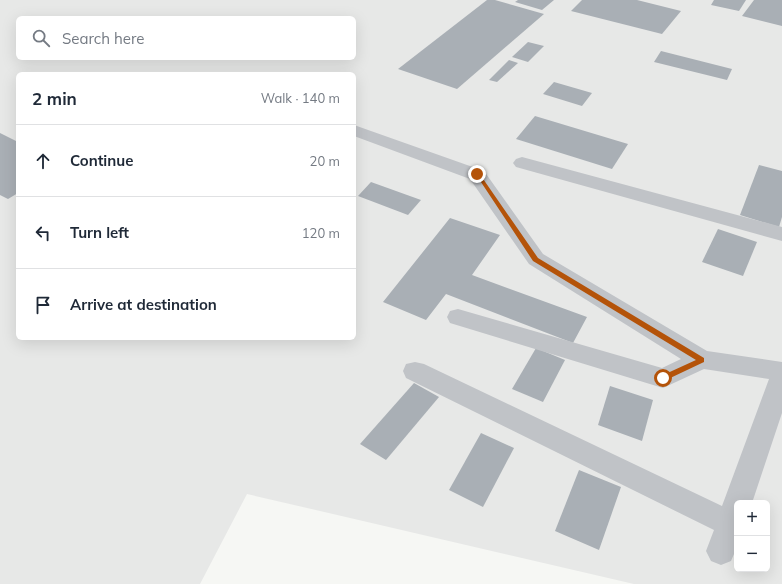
<!DOCTYPE html>
<html lang="en">
<head>
<meta charset="utf-8">
<style>
	:root { --surface:#fff; --page:#f6f6f7; --text:#1f2937; --muted:#747a83; --line:#e0e1e3 }
	body { margin:0; font-family:Mulish,sans-serif; background:var(--page); color:var(--text) }
	.controls { position:absolute; right:12px; bottom:12px; display:grid; overflow:hidden; border-radius:6px; box-shadow:0 4px 16px #0002 }
	.controls button { width:36px; height:36px; display:grid; place-items:center; padding:0; border:0; border-bottom:1px solid var(--line); background:var(--surface); color:var(--text); font:20px sans-serif }
	.stop { position:absolute; width:12px; height:12px; margin:-9px; border:3px solid #b45309; border-radius:50%; background:#fff }
	.stop.end { background:#b45309; border-color:#fff; box-shadow:0 1px 4px #0008 }
	.list { margin:0; padding:0; list-style:none }
	h2 { display:flex; justify-content:space-between; align-items:center; height:52px; margin:0; padding:0 16px; font-size:17px }
	h2 small { font-size:13px; font-weight:400; color:var(--muted) }
	.list li { display:grid; grid-template-columns:26px 1fr auto; gap:12px; align-items:center; box-sizing:border-box; height:72px; padding:0 16px; border-top:1px solid var(--line) }
	.list b { display:block; font-size:15px; white-space:nowrap }
	.list em { font-size:13px; font-style:normal; color:var(--muted) }
	.icon { flex:none; width:22px; height:22px; fill:none; stroke:currentColor; stroke-width:2; stroke-linecap:round; stroke-linejoin:round }
	.map { position:relative; flex:none; width:782px; height:584px; overflow:hidden }
	.search { position:absolute; background:var(--surface); box-shadow:0 4px 16px #0002; left:16px; top:16px; width:340px; height:44px; display:flex; align-items:center; gap:10px; box-sizing:border-box; padding:0 14px; border-radius:6px; color:var(--muted); font-size:15px }
	.panel { position:absolute; background:var(--surface); box-shadow:0 4px 16px #0002; left:16px; top:72px; width:340px; height:268px; border-radius:6px }
	.map>svg:first-child { display:block }
	.built { fill:#e7e8e7; fill-rule:evenodd }
	.building { fill:#a9afb5 }
	.lines { fill:none; stroke-linecap:round; stroke-linejoin:round }
	.minor { fill:#c0c3c7; fill-rule:evenodd }
	.route { fill:#b45309 }
</style>
</head>
<body>
<div class="map">
<svg width="782" height="584" viewBox="0 0 782 584">
	<rect width="100%" height="100%" fill="#f6f7f4"/>
	<!-- built -->
	<path class="built" d="M 0,0 L 782,0 L 782,584 L 634,584 L 247,494 L 200,584 L 0,584 ZM 18,18 L 354,18 L 354,58 L 18,58 ZM 18,74 L 354,74 L 354,338 L 18,338 ZM 737,503 L 767,503 L 767,569 L 737,569 Z"/>
	<!-- building -->
	<g class="building">
		<path d="M 487,0 L 495,0 L 544,14 L 457,89 L 398,69 Z"/>
		<path d="M 518,0 L 554,0 L 542,10 L 515,2 Z"/>
		<path d="M 582,0 L 637,0 L 681,11 L 662,34 L 571,11 Z"/>
		<path d="M 714,0 L 746,0 L 739,11 L 711,5 Z"/>
		<path d="M 754,0 L 782,0 L 782,26 L 742,16 Z"/>
		<path d="M 528,42 L 544,46 L 528,62 L 512,57 Z"/>
		<path d="M 661,51 L 732,69 L 727,80 L 654,62 Z"/>
		<path d="M 509,60 L 518,63 L 497,82 L 489,80 Z"/>
		<path d="M 554,82 L 592,93 L 582,106 L 543,94 Z"/>
		<path d="M 535,116 L 628,144 L 612,169 L 516,139 Z"/>
		<path d="M 0,133 L 18,142 L 18,193 L 8,199 L 0,195 Z"/>
		<path d="M 759,165 L 782,171 L 782,217 L 779,227 L 740,215 Z"/>
		<path d="M 371,182 L 421,200 L 408,215 L 358,196 Z"/>
		<path d="M 450,218 L 500,235 L 472,275 L 587,317 L 573,343 L 446,294 L 426,320 L 383,302 Z"/>
		<path d="M 718,229 L 757,242 L 743,276 L 702,262 Z"/>
		<path d="M 536,348 L 565,360 L 543,402 L 512,389 Z"/>
		<path d="M 414,383 L 439,397 L 386,460 L 360,444 Z"/>
		<path d="M 610,386 L 653,400 L 642,441 L 598,425 Z"/>
		<path d="M 481,433 L 514,448 L 483,507 L 449,490 Z"/>
		<path d="M 579,470 L 621,487 L 599,550 L 555,531 Z"/>
	</g>
	<g class="lines">
		<!-- minor -->
		<g class="minor">
			<path d="M 354,125 L 484,171 L 543,254 L 707,351 L 782,362 L 782,413 L 752,503 L 737,503 L 737,547 L 731,561 L 721,565 L 711,561 L 706,551 L 714,530 L 406,378 L 403,371 L 406,364 L 415,362 L 424,364 L 722,506 L 769,379 L 704,369 L 663,388 L 450,323 L 447,317 L 450,311 L 458,309 L 662,368 L 681,359 L 529,264 L 470,179 L 354,136 Z"/>
			<path d="M 522,157 L 782,227 L 782,241 L 516,167 L 513,163 L 516,159 Z"/>
		</g>
	</g>
	<!-- route -->
	<path class="route" d="M 475,173 L 479,173 L 538,258 L 704,358 L 704,362 L 666,380 L 661,380 L 661,376 L 696,360 L 533,261 Z"/>
</svg>
<div class="controls">
<button>+</button>
<button>−</button>
</div>
<div class="stop" style="left:663px;top:378px"></div>
<div class="stop end" style="left:477px;top:174px"></div>
<div class="search"><svg class="icon" aria-label="search" viewBox="0 0 24 24"><circle cx="10" cy="10" r="6"/><path d="M15 15l6 6"/></svg>Search here</div>
<section class="panel">
<h2>2 min<small>Walk · 140 m</small></h2>
<ul class="list">
<li><svg class="icon" aria-label="ahead" viewBox="0 0 24 24"><path d="M12 20V5M6 11l6-6 6 6"/></svg><div><b>Continue</b></div><em>20 m</em></li>
<li><svg class="icon" aria-label="left" viewBox="0 0 24 24"><path d="M17 20v-9H6M10 6l-5 5 5 5"/></svg><div><b>Turn left</b></div><em>120 m</em></li>
<li><svg class="icon" aria-label="arrive" viewBox="0 0 24 24"><path d="M6 21V4h12l-3 4 3 4H6"/></svg><div><b>Arrive at destination</b></div></li>
</ul>
</section>
</div>
</body>
</html>
